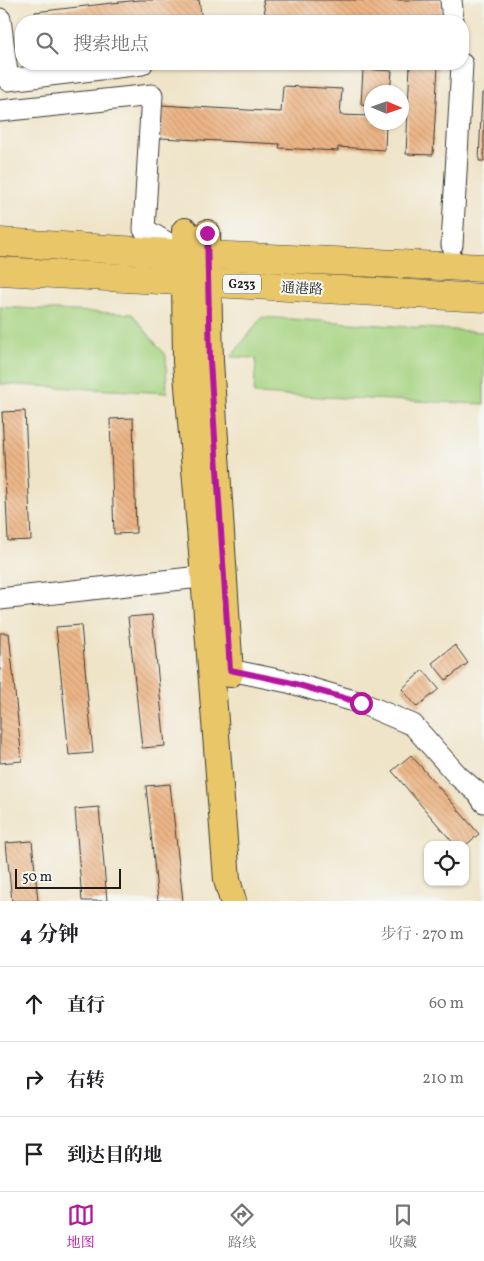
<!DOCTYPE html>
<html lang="zh">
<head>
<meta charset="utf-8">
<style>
	:root { --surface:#fff; --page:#f2f2f2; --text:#202124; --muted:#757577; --line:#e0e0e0; --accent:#b5179e }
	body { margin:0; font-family:Vollkorn,"Noto Serif SC",serif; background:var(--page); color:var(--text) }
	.controls { position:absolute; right:15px; bottom:15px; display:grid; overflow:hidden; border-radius:10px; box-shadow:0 1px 4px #0004 }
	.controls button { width:45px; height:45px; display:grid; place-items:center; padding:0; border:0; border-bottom:1px solid var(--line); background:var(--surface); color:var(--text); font:25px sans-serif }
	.compass { position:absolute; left:364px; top:85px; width:45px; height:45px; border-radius:50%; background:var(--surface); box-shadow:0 1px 4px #0004; rotate:92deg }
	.scale { position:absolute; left:15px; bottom:12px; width:106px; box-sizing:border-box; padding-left:5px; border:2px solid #1c1c1c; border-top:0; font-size:14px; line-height:18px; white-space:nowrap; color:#1c1c1c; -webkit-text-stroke:4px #f6f6f2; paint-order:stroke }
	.stop { position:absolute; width:15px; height:15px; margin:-11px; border:4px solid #b5179e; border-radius:50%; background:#fff }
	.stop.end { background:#b5179e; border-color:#fff; box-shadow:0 1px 5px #0008 }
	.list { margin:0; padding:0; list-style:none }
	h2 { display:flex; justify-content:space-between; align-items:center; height:65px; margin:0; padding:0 20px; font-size:21px }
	h2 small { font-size:16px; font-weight:400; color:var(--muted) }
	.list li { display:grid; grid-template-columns:32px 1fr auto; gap:15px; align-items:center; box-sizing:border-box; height:75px; padding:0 20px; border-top:1px solid var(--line) }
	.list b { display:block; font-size:19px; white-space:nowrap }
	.list em { font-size:16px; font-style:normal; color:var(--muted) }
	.icon { flex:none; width:28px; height:28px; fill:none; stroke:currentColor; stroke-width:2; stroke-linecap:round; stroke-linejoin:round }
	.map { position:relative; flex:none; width:484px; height:901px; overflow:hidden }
	.search { position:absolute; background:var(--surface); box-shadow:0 1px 4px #0004; left:15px; right:15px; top:15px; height:55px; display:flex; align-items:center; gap:12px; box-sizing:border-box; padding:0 18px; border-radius:20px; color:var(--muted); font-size:19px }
	.sheet { height:290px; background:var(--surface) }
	nav { display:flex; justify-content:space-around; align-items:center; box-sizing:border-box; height:70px; border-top:1px solid var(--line); background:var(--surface); font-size:14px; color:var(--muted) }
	nav a { display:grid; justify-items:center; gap:2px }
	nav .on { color:var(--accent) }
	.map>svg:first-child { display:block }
	.green { fill:#a6d381; stroke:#61784e }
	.building { fill:url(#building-back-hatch) }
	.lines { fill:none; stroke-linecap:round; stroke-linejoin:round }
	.minor-casing { stroke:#3c3a36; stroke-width:23 }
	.major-casing { stroke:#3c3a36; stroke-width:28 }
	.highway-casing { stroke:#3c3a36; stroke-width:29 }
	.minor { stroke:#fff; stroke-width:21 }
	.major { stroke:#e9c769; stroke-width:26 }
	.highway { stroke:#e9c769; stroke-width:28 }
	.route { stroke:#b5179e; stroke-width:6 }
	.labels { text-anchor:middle; stroke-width:4; stroke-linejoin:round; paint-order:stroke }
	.shield { fill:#f6f6f2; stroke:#5d5d5c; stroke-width:1 }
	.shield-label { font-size:12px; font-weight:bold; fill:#1c1c1c }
	.street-label { font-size:14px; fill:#1c1c1c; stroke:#f6f6f2 }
</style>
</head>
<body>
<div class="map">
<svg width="484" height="901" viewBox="0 0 484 901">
	<defs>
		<pattern id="building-back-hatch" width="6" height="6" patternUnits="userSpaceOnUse" patternTransform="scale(1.25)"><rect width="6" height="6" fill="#ecb586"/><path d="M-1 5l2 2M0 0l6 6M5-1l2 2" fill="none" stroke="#ca9b73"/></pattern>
	</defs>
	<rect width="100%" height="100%" fill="#f6f6f2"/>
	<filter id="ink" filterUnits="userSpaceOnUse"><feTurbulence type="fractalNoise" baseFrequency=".02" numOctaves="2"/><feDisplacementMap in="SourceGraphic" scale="10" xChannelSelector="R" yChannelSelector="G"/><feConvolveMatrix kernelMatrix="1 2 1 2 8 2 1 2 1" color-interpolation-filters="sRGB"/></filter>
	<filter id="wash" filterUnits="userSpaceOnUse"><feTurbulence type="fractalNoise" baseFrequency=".0096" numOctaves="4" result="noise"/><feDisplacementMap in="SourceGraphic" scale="20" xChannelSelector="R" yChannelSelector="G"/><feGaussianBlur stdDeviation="1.12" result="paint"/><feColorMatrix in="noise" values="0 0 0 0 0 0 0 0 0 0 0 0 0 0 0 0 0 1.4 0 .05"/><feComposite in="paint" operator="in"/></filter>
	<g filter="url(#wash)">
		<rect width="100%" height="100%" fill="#efe4c8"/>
		<!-- green -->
		<g class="green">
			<path d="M 0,307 L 132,314 L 166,356 L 167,393 L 0,384 Z"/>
			<path d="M 262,317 L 484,332 L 484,404 L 254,394 L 256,358 L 231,357 Z"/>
		</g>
		<g id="blocks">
			<!-- building -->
			<g class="building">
				<path d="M 138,0 L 199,0 L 202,21 L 36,21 L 35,12 Z"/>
				<path d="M 263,0 L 441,0 L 443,16 L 401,21 L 266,21 Z"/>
				<path d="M 410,64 L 438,65 L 433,155 L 406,154 Z"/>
				<path d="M 363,69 L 392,71 L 390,92 L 372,92 L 372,106 L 361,105 Z"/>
				<path d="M 283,86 L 342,89 L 340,115 L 372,116 L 372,122 L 386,122 L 385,150 L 338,147 L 338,151 L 279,148 L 280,144 L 160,138 L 161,105 L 281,112 Z"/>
				<path d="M 482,93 L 484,93 L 484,161 L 479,161 Z"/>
				<path d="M 25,411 L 31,540 L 8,541 L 2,412 Z"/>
				<path d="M 133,418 L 136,533 L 114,534 L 110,419 Z"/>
				<path d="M 152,615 L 165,746 L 142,748 L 128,617 Z"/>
				<path d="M 81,625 L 93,753 L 69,755 L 56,627 Z"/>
				<path d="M 0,633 L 9,633 L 22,761 L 0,763 Z"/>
				<path d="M 455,645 L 468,663 L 446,680 L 432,663 Z"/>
				<path d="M 423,670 L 439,689 L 417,707 L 402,689 Z"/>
				<path d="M 411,755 L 479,834 L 466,845 L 455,845 L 392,771 Z"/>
				<path d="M 170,784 L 183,901 L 158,901 L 146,786 Z"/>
				<path d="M 99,807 L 107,901 L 82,901 L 75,809 Z"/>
				<path d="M 32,841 L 38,901 L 12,901 L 6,843 Z"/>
			</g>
		</g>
	</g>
	<g filter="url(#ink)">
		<use href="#blocks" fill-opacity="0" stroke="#3c3a36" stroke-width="1"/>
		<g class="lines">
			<!-- minor casing -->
			<g class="minor-casing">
				<g id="minor">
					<path d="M 451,0 L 453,21"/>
					<path d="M 0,19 L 8,80 L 142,64"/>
					<path d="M 0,111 L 152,95 L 144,229 L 184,253"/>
					<path d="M 452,245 L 462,64"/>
					<path d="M 0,599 L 218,575"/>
					<path d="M 230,670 L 288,682 L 361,703 L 413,725 L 458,776 L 478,793 L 484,802"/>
				</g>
			</g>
			<!-- major casing -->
			<g class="major-casing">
				<g id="major">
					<path d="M 185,231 L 185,281 L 186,362 L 204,576 L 227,880 L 233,901"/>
					<path d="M 207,233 L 210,361 L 230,674"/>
				</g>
			</g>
			<!-- highway casing -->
			<g class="highway-casing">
				<g id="highway">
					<path d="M 0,242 L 185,254 L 484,268"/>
					<path d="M 0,271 L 484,298"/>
				</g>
			</g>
			<!-- minor -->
			<use href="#minor" class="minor"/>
			<!-- major -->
			<use href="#major" class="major"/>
			<!-- highway -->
			<use href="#highway" class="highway"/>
		</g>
	</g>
	<g class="lines" filter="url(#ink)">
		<!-- route -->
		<path class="route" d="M 207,233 L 210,361 L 230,670 L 288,682 L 361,703"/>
	</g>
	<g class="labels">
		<!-- shield labels -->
		<rect class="shield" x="223" y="274.5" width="38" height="19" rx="4"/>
		<g class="shield-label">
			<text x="242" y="288">G233</text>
		</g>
		<!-- street labels -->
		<g class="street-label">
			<text transform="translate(302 288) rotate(3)" y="5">通港路</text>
		</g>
	</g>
</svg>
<div class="controls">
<button><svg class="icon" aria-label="locate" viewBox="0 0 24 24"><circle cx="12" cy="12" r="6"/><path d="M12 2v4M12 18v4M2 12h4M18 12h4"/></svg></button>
</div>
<svg class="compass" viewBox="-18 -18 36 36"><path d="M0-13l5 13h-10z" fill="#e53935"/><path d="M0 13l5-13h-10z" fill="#757577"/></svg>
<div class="scale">50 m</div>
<div class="stop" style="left:361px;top:703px"></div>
<div class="stop end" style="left:207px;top:233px"></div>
<div class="search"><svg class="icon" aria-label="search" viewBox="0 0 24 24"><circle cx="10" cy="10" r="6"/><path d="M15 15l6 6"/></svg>搜索地点</div>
</div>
<section class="sheet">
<h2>4 分钟<small>步行 · 270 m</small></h2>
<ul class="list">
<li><svg class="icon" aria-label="ahead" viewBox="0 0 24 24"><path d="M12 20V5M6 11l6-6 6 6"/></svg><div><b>直行</b></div><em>60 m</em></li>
<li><svg class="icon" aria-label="right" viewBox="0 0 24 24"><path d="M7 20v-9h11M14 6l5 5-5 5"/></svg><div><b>右转</b></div><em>210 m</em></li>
<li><svg class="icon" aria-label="arrive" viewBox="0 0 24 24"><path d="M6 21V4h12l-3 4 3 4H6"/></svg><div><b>到达目的地</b></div></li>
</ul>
</section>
<nav>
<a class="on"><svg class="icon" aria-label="map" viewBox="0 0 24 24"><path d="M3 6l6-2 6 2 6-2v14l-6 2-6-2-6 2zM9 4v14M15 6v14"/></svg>地图</a>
<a><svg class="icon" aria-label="directions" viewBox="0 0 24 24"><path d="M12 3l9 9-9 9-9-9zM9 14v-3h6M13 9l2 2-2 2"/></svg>路线</a>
<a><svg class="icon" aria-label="saved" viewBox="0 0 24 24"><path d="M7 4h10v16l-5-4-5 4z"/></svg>收藏</a>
</nav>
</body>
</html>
